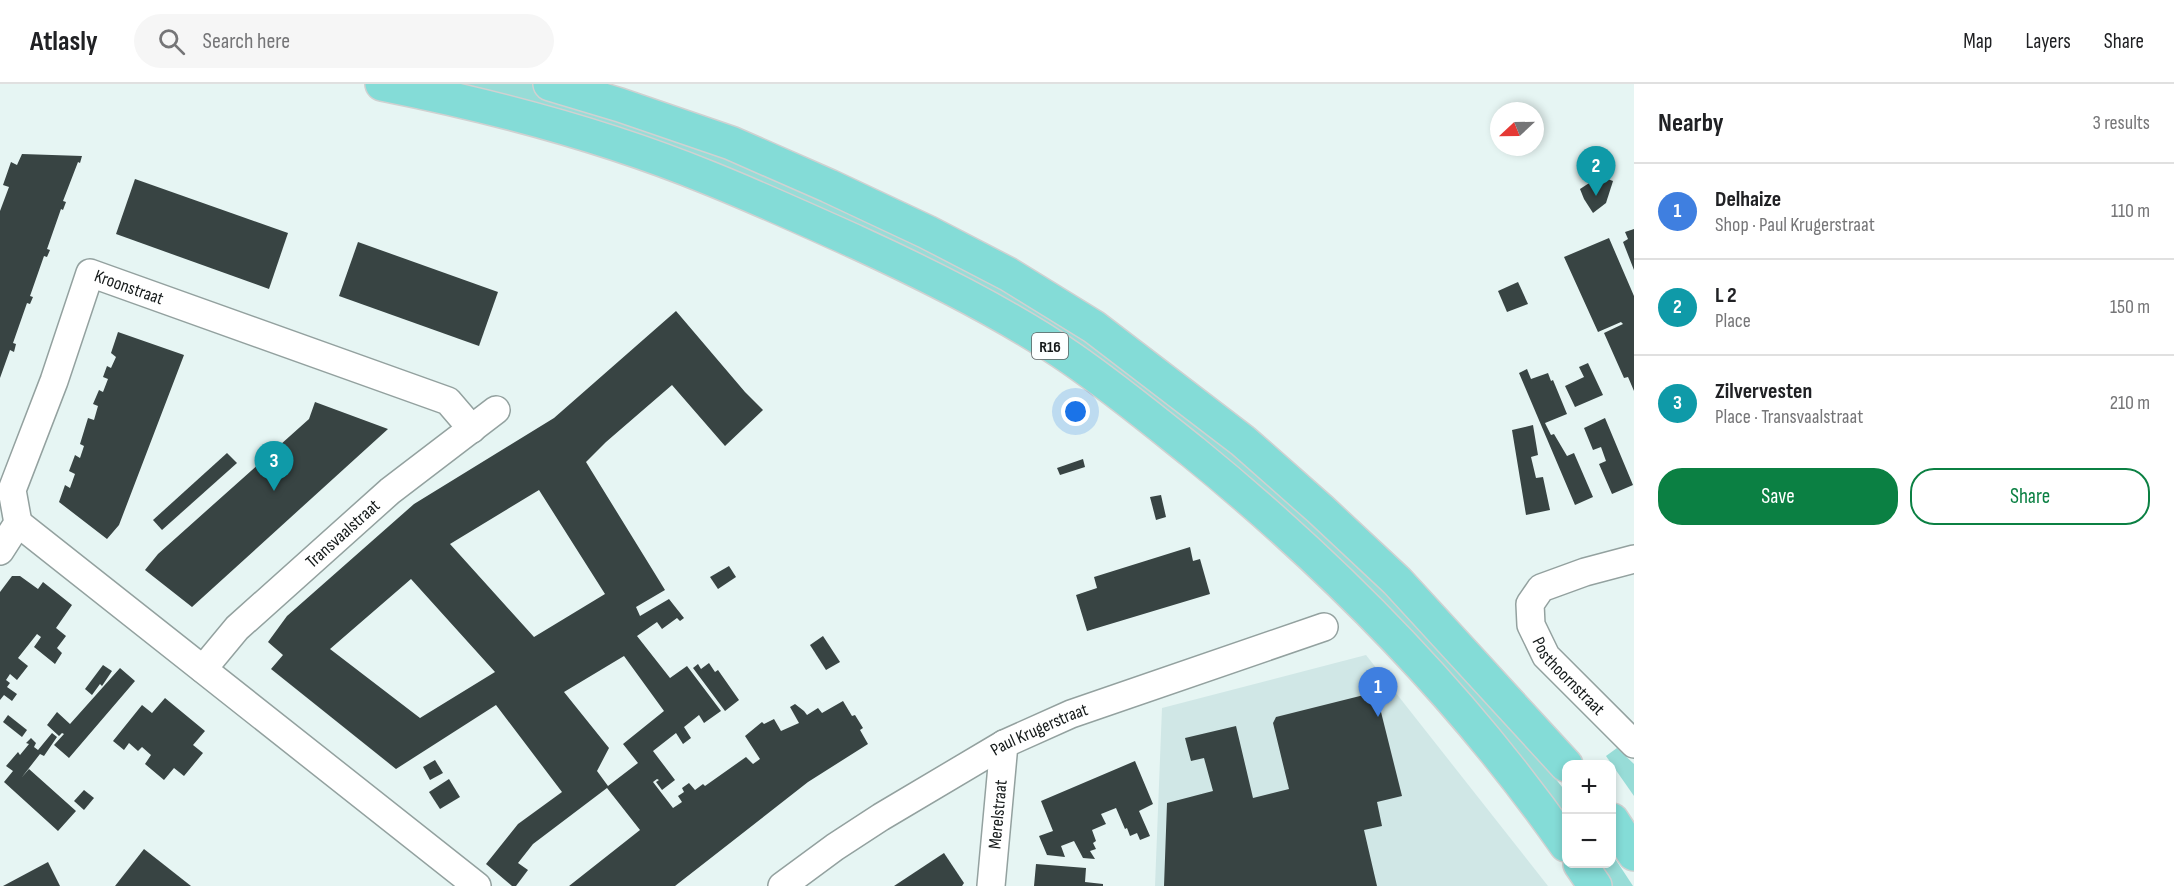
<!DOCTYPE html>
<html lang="en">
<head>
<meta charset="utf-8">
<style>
	:root { --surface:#fff; --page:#f6f6f6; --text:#202124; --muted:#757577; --line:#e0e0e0; --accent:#0b8043 }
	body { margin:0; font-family:"Sofia Sans Condensed",sans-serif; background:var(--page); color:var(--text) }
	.controls { position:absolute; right:18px; bottom:18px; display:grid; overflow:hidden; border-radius:12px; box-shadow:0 3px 9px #0003 }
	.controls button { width:54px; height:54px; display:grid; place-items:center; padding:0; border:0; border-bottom:2px solid var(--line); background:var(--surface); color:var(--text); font:30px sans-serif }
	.compass { position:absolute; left:1490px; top:18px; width:54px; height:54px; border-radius:50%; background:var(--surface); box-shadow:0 3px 9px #0003; rotate:248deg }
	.you { position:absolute; left:1076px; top:328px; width:21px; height:21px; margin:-15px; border:4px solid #fff; border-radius:50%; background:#1a73e8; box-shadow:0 0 0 9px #1a73e833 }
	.badge { display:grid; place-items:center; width:39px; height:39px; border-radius:50%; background:var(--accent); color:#fff; font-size:20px; font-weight:700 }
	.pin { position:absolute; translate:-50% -50px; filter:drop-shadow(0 2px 3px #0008) }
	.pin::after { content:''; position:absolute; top:32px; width:21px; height:18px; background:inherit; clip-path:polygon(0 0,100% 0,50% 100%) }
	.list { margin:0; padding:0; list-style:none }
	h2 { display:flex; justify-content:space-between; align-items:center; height:78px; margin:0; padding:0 24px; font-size:26px }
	h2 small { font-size:20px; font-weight:400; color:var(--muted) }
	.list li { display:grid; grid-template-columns:39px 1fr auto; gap:18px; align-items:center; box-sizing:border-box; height:96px; padding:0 24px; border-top:2px solid var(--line) }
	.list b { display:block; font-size:22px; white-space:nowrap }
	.list p { margin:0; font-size:20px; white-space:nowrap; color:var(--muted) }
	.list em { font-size:20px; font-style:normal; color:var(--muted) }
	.actions { display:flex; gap:12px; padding:18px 24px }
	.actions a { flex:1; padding:14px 0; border:2px solid var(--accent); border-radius:24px; text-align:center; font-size:21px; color:var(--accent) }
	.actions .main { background:var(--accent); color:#fff }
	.icon { flex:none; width:33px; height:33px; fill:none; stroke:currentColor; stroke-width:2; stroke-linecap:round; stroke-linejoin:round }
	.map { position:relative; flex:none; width:1634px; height:802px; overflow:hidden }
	header { display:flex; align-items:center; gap:36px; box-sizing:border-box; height:84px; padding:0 30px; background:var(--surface); border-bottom:2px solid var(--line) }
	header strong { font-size:28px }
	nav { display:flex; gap:33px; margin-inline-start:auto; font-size:21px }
	.search { width:420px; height:54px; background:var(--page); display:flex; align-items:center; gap:15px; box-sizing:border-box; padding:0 21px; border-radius:33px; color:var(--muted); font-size:22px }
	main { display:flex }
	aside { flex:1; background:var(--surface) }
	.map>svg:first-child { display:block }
	.built { fill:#d0e7e6 }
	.green { fill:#97dcd7 }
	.building { fill:#384443; fill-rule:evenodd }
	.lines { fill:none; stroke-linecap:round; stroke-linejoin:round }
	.minor-casing { stroke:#93a19f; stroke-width:30 }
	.major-casing { stroke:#d0d1d1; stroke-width:36 }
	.minor { stroke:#fff; stroke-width:27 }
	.major { stroke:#84dcd7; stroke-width:33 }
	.labels { text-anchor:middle; stroke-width:6; stroke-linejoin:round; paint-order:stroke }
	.shield { fill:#fcffff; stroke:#5a5f5f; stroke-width:1.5 }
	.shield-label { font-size:16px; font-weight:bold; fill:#151a1a }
	.street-label { font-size:18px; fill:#151a1a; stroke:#fcffff }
</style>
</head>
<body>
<header>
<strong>Atlasly</strong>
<div class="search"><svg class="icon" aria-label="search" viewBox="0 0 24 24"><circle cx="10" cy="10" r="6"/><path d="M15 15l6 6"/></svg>Search here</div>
<nav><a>Map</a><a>Layers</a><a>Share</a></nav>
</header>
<main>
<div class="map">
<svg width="1634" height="802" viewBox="0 0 1634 802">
	<rect width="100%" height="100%" fill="#e6f5f3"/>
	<!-- built -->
	<path class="built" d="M 1366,571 L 1548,802 L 1155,802 L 1162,624 Z"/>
	<!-- green -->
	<g class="green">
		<path d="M 410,0 L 534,0 L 717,61 L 1088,246 L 1238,364 L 1478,597 L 1566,708 L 1566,745 L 1347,489 L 913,175 Z"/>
		<path d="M 1617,664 L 1634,680 L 1634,712 L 1606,672 Z"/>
		<path d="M 1612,770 L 1633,802 L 1607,802 L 1591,780 L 1612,780 Z"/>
	</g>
	<!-- building -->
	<g class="building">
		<path d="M 22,70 L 82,72 L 80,79 L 78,78 L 63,117 L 66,118 L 63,126 L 61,125 L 47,165 L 50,166 L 47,173 L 44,172 L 30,212 L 33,213 L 30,220 L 27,219 L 13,259 L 16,260 L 14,268 L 10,266 L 0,294 L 0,127 L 9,103 L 3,101 L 11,78 L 17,81 Z"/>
		<path d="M 1600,92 L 1613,97 L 1606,119 L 1593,129 L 1584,115 L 1580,105 Z"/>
		<path d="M 135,95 L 288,149 L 269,205 L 116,150 Z"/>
		<path d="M 1634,145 L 1634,186 L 1623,158 L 1628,155 L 1625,148 Z"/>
		<path d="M 1609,154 L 1634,212 L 1634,307 L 1628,293 L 1624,294 L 1604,249 L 1623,240 L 1621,238 L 1598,248 L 1564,173 Z"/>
		<path d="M 358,158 L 498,208 L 479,262 L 339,212 Z"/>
		<path d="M 1518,198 L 1528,220 L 1507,228 L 1498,207 Z"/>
		<path d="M 676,227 L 745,308 L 763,326 L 725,362 L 672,301 L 606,358 L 586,378 L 665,506 L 636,523 L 640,532 L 669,515 L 684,534 L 680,537 L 677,534 L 662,545 L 657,538 L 637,552 L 670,594 L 687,582 L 721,627 L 704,639 L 699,631 L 684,643 L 691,654 L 683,660 L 676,649 L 653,667 L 675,696 L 662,706 L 656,698 L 659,696 L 657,695 L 653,698 L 673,724 L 682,718 L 678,712 L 684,708 L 682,704 L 689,699 L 695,706 L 703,700 L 705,702 L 746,673 L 753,680 L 760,675 L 745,652 L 762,638 L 764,640 L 774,635 L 781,647 L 799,639 L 790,623 L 795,620 L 804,627 L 807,631 L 818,624 L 822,629 L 843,617 L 852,632 L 855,631 L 863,644 L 860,646 L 868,660 L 808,698 L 675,802 L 569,802 L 640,746 L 607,704 L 533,760 L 518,779 L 528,786 L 516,802 L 512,802 L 486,780 L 518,740 L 562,708 L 496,621 L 396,685 L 271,585 L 283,571 L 268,558 L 287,532 L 414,420 L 554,334 ZM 539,406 L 605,510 L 534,553 L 450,460 ZM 411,495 L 495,588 L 420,634 L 330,565 ZM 624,572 L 664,627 L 623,660 L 638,679 L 608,702 L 597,687 L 609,664 L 564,608 Z"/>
		<path d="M 118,248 L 184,271 L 119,441 L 107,455 L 59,418 L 65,401 L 70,404 L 75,390 L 69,387 L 75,371 L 80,374 L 84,362 L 80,360 L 88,334 L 94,336 L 98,322 L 93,320 L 99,306 L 103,308 L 108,295 L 103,293 L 107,282 L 111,284 L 116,273 L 111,269 Z"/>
		<path d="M 1588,279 L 1603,311 L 1575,323 L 1565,302 L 1584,293 L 1579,283 Z"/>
		<path d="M 1527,285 L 1531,295 L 1548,289 L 1551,297 L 1553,296 L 1567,330 L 1545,339 L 1551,351 L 1554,350 L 1567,372 L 1574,369 L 1593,413 L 1575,421 L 1519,289 Z"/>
		<path d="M 315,318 L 388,345 L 192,523 L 145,486 L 158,470 L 309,335 Z"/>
		<path d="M 1605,334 L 1633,401 L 1612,410 L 1599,380 L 1606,377 L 1601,363 L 1593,366 L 1584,344 Z"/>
		<path d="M 1533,341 L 1538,371 L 1531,373 L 1536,394 L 1543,393 L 1550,426 L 1526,431 L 1512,346 Z"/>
		<path d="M 227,369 L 237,379 L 162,446 L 153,436 Z"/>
		<path d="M 1083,375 L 1085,383 L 1060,391 L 1057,384 Z"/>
		<path d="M 1161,411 L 1166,433 L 1156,436 L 1150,413 Z"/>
		<path d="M 1190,463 L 1193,477 L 1200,475 L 1210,510 L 1087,547 L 1076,511 L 1097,504 L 1094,493 Z"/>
		<path d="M 729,482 L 736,493 L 718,505 L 710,493 Z"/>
		<path d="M 12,492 L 20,492 L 38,505 L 43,498 L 72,521 L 56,544 L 66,552 L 57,564 L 62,569 L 55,580 L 34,563 L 41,553 L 37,550 L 18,574 L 28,582 L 17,596 L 10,590 L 6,596 L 10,599 L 7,603 L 17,610 L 12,617 L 4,611 L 0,616 L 0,508 Z"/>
		<path d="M 823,552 L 840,578 L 826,586 L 810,561 Z"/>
		<path d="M 709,579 L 715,588 L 718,586 L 739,616 L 725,627 L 693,584 L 698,580 L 701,585 Z"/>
		<path d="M 103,581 L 112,587 L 102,602 L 100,600 L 92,611 L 85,605 Z"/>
		<path d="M 120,584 L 135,597 L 69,674 L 54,661 L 64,650 L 62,649 L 59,652 L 47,641 L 57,628 L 70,640 Z"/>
		<path d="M 1376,608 L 1402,712 L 1377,718 L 1382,742 L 1364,746 L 1377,802 L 1164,802 L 1167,719 L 1213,707 L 1204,674 L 1191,677 L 1185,654 L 1236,642 L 1253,714 L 1289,705 L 1273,639 L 1276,633 Z"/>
		<path d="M 165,614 L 205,647 L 193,661 L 203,669 L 184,692 L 174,684 L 164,696 L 145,680 L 151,671 L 142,663 L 138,667 L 129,659 L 124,666 L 113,657 L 142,621 L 152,629 Z"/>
		<path d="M 8,631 L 27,646 L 22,653 L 3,638 Z"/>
		<path d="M 52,649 L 57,653 L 44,672 L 40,670 L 22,693 L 29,685 L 76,727 L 58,747 L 4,698 L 13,687 L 6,682 L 18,668 L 20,671 L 29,660 L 26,659 L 31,654 L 36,659 L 34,663 L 38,666 Z"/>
		<path d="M 435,676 L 443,689 L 430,696 L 423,683 Z"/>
		<path d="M 1135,677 L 1153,720 L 1139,727 L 1150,752 L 1140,756 L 1137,749 L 1130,752 L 1127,744 L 1125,745 L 1116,724 L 1101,730 L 1106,740 L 1092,746 L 1096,757 L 1093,759 L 1096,765 L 1090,767 L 1095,775 L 1083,774 L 1074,757 L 1061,762 L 1065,773 L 1047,771 L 1039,752 L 1053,747 L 1041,717 Z"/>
		<path d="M 449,695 L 460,713 L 440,725 L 429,708 Z"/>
		<path d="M 84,706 L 94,714 L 84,726 L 74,717 Z"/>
		<path d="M 144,765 L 191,802 L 115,802 Z"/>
		<path d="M 944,769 L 964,799 L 962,802 L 894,802 Z"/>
		<path d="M 48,778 L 60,802 L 3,802 Z"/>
		<path d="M 1036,780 L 1086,784 L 1085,798 L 1103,800 L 1103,802 L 1034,802 Z"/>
	</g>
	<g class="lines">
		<!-- minor casing -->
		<g class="minor-casing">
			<g id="minor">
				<path d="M 18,439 L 477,802"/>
				<path id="s1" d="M 0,467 L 18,439 L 12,406 L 54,297 L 90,189 L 448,317 L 472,345"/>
				<path id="s2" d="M 1634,475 L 1585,488 L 1541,504 L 1530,520 L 1531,541 L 1546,572 L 1634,660"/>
				<path id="s3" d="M 203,585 L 237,544 L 390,407 L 496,326"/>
				<path id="s4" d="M 782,802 L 835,763 L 881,733 L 1004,660 L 1071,630 L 1324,543"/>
				<path id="s5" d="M 991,802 L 1004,660"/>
			</g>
		</g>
		<!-- major casing -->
		<g class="major-casing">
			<g id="major">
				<path d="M 382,0 C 493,22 604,51 709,94 C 759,114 807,136 856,158 C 928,191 1007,230 1072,275 C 1114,304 1153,336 1193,368 C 1334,483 1461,611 1566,761"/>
				<path d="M 550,0 L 620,21 L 731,59 L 829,102 L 927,148 L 1008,190 L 1094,243 L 1243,357 L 1320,425 L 1397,497 L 1566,681"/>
				<path d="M 1612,736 L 1634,770"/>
				<path d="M 1580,780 L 1595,802"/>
			</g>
		</g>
		<!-- minor -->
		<use href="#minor" class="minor"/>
		<!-- major -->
		<use href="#major" class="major"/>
	</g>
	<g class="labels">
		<!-- shield labels -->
		<rect class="shield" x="1032" y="249" width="36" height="26" rx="4.5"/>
		<g class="shield-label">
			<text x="1050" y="268">R16</text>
		</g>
		<!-- street labels -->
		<g class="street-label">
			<text dy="6" stroke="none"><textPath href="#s1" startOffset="339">Kroonstraat</textPath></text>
			<text dy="6" stroke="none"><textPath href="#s3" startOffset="195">Transvaalstraat</textPath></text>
			<text dy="6" stroke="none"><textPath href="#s2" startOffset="202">Posthoornstraat</textPath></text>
			<text dy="6" stroke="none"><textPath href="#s4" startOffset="302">Paul Krugerstraat</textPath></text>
			<text dy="6" stroke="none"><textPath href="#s5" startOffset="72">Merelstraat</textPath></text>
		</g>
	</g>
</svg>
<div class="controls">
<button>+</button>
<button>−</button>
</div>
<svg class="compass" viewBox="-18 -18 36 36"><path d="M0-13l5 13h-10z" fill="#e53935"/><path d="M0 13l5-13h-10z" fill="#757577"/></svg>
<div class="you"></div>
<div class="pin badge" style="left:1378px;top:633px;background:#3f7fe0">1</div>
<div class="pin badge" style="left:1596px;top:112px;background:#0f9aa8">2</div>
<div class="pin badge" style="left:274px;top:407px;background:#0f9aa8">3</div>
</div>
<aside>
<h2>Nearby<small>3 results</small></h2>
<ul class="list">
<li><span class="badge" style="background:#3f7fe0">1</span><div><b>Delhaize</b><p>Shop · Paul Krugerstraat</p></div><em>110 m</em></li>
<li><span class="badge" style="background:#0f9aa8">2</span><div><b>L 2</b><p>Place</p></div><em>150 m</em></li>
<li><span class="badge" style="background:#0f9aa8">3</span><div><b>Zilvervesten</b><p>Place · Transvaalstraat</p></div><em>210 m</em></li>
</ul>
<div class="actions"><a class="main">Save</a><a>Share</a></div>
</aside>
</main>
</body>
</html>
